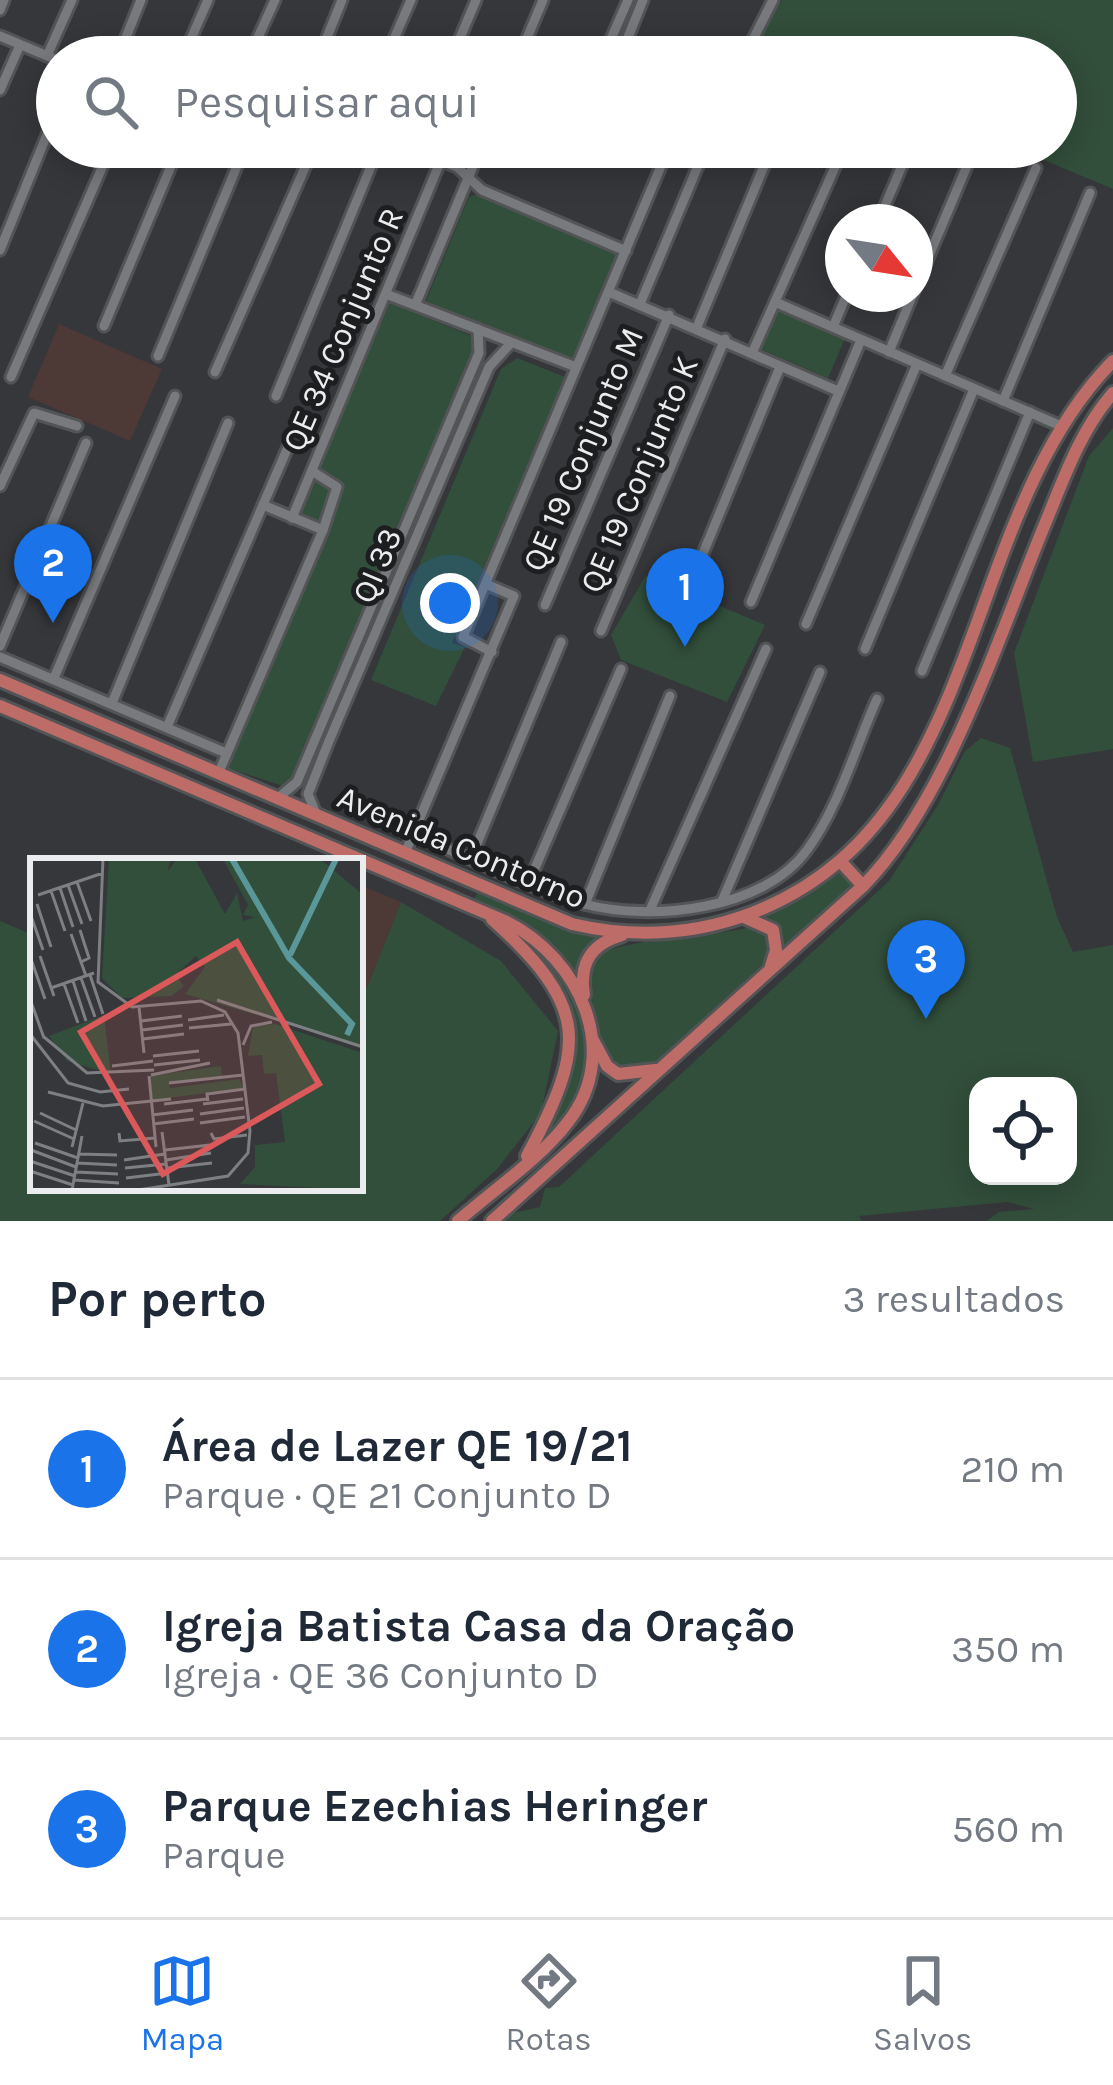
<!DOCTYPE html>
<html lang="pt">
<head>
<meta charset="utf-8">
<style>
	:root { --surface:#fff; --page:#f2f2f3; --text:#1f2937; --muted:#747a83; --line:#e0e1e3; --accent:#1a73e8 }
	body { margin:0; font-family:Karla,sans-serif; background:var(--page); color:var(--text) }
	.controls { position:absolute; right:36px; bottom:36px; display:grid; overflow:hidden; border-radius:24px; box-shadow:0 6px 30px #0003 }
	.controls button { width:108px; height:108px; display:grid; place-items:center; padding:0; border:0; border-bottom:3px solid var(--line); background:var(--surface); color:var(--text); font:60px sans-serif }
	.compass { position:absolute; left:825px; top:204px; width:108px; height:108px; border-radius:50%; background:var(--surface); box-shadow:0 6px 30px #0003; rotate:120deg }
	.you { position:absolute; left:450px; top:603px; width:42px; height:42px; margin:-30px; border:9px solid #fff; border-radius:50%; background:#1a73e8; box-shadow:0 0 0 18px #1a73e833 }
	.badge { display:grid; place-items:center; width:78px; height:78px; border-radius:50%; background:var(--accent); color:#fff; font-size:39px; font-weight:700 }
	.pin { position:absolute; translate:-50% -99px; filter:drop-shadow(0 3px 6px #0008) }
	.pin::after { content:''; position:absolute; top:63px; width:42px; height:36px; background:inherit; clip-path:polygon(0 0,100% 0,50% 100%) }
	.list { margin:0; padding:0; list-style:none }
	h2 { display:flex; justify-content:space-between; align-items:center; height:156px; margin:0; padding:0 48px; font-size:51px }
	h2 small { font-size:39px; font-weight:400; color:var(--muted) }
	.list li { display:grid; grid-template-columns:78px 1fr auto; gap:36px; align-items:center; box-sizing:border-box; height:180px; padding:0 48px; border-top:3px solid var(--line) }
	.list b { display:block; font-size:45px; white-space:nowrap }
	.list p { margin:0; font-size:39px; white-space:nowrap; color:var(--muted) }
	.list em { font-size:39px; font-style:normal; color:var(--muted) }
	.icon { flex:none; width:66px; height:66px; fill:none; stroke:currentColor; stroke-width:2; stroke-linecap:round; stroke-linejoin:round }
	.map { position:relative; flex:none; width:1113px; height:1221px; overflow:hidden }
	.search { position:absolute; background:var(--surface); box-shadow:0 6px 30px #0003; left:36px; right:36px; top:36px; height:132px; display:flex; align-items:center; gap:30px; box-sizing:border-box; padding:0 42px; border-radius:66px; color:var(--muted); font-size:45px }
	.sheet { height:696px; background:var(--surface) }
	nav { display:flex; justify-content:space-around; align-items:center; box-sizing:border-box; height:168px; border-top:3px solid var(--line); background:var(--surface); font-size:33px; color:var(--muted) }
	nav a { display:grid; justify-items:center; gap:6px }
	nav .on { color:var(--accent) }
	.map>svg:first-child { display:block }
	.education { fill:#4d3936 }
	.green { fill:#324f3b; fill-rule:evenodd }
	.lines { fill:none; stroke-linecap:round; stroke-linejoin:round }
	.minor-casing { stroke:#535456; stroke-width:15 }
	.major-casing { stroke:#535456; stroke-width:18 }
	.minor { stroke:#787a7e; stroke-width:9 }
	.major { stroke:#be6c68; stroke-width:12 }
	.labels { text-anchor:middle; stroke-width:10; stroke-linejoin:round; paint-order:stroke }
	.street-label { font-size:33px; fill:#ebecee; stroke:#1d1e20 }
	.inset-river { fill:none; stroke:#5a9798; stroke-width:6 }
	.inset-road { fill:none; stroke:#7e7f82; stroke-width:3 }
	.view { fill:#db595a; fill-opacity:0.15; stroke:#db595a; stroke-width:6 }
	.inset-edge { fill:none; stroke:#ebecee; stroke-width:6 }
</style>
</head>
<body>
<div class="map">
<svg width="1113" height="1221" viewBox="0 0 1113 1221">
	<rect width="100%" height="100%" fill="#35373a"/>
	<!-- education -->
	<g class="education">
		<path d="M 59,324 L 162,369 L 130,441 L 28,397 Z"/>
		<path d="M 360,885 L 401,902 L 367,989 L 360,986 Z"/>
	</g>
	<!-- green -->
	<g class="green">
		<path d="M 782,0 L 1113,0 L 1113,189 L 1013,147 L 1056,147 L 1056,57 L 802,57 L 760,38 Z"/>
		<path d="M 477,194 L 618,251 L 621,257 L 578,362 L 567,365 L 426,301 L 469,197 Z"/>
		<path d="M 390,303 L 474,337 L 475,352 L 294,775 L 286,787 L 228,768 L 228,760 L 329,528 L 298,515 Z"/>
		<path d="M 778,309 L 845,338 L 828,378 L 761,349 Z"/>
		<path d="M 517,358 L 565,377 L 452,643 L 465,647 L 436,706 L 371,680 L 501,369 Z"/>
		<path d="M 1113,428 L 1113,749 L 1033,762 L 1014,653 L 1089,456 Z"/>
		<path d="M 646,575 L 765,625 L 727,702 L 621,660 L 611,635 Z"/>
		<path d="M 981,738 L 1010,748 L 1057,917 L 1073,952 L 1113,945 L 1113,1221 L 986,1221 L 999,1212 L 1034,1209 L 1007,1202 L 859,1216 L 862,1221 L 504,1221 L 512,1213 L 540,1207 L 545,1188 L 559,1187 L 889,881 L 938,805 L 965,751 ZM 978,1086 L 1068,1086 L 1068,1176 L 978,1176 Z"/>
		<path d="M 843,870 L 854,883 L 848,891 L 782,952 L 778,930 L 764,918 Z"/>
		<path d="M 477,893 L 566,930 L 605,937 L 578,975 L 537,931 L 473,902 Z"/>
		<path d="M 401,902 L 501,961 L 558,1031 L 541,1113 L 497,1169 L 440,1221 L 0,1221 L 0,921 L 33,935 L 33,1188 L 360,1188 L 360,986 L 367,988 Z"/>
		<path d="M 752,927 L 771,937 L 766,961 L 651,1067 L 615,1068 C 596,1043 580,985 596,957 C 615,939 717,936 752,927 Z"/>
		<path d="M 510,932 C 563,953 602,1025 585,1083 C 578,1104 560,1121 545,1136 C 592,1047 584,1000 510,932 Z"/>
	</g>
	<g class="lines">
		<!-- minor casing -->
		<g class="minor-casing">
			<g id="minor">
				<path d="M 0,10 L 4,0"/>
				<path d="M 0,36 L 57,60"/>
				<path d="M 47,56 L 72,0"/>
				<path d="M 118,57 L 141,0"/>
				<path d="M 183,57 L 208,0"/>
				<path d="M 249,57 L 275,0"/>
				<path d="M 319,57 L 342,0"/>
				<path d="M 386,57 L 411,0"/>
				<path d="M 452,57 L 476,0"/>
				<path d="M 519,57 L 543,0"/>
				<path d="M 603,57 L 628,0"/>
				<path d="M 620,57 L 643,0"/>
				<path d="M 744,57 L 773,0"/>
				<path d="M 0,90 L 20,45"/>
				<path d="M 408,147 L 457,167 L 482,190 L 626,251"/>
				<path d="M 878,222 L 910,147"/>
				<path d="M 0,250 L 57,110"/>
				<path d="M 915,289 L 975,147"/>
				<path d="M 609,292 L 838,391"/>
				<path d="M 386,294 L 576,367"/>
				<path d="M 775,302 L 1061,426"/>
				<path d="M 416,303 L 481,147"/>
				<path d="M 640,304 L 706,147"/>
				<path d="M 104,326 L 179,147"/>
				<path d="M 697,327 L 772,147"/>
				<path d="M 833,327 L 847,294"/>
				<path d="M 753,351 L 844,147"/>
				<path d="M 889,352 L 913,294"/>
				<path d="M 158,356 L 245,147"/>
				<path d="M 215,372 L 314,147"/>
				<path d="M 945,376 L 1036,168"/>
				<path d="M 11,377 L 111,147"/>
				<path d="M 276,396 L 379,147"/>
				<path d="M 1003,401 L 1090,193"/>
				<path d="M 312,471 L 337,487 L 323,530"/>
				<path d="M 0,486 L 34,413 L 77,426"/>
				<path d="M 292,518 L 441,160"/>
				<path d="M 692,580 L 780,367"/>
				<path d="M 751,602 L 861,340"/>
				<path d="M 545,605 L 669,315"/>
				<path d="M 806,624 L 917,364"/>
				<path d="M 601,631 L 725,339"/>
				<path d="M 0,646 L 86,443"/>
				<path d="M 865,649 L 974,389"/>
				<path d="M 492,652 L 463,637 L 669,147"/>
				<path d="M 0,657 L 226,753"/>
				<path d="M 922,671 L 1030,412"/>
				<path d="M 54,678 L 175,396"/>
				<path d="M 112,703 L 228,423"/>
				<path d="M 167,727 L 288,447"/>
				<path d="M 219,772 L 323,530 L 263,505"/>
				<path d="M 278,798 L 297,782 L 479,353 L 478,329"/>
				<path d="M 316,814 L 308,794 L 329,741 L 489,367 L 511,343"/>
				<path d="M 413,834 C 469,857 526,888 584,904 C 652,922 764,910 807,850 C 839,807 855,748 877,699"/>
				<path d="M 405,853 L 514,596 L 486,584"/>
				<path d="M 471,858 L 561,642"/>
				<path d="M 529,882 L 621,669"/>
				<path d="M 722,901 L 820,672"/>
				<path d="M 585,904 L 670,696"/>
				<path d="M 650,910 L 766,649"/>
			</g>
		</g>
		<!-- major casing -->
		<g class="major-casing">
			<g id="major">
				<path d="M 0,680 L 572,924 C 632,938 694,935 752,913 C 988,822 956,521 1113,361"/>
				<path d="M 0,706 L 507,922 C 579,958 623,1052 568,1122 C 540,1159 493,1190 458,1221"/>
				<path d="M 841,862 L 863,886"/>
				<path d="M 744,917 L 773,930 L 776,950 L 771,966"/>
				<path d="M 492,919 C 589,1007 587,1044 527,1156"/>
				<path d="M 584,995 C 579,963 591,944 622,935"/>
				<path d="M 593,1040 L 607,1066 L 618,1074 L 655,1070"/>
				<path d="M 492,1221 L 863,886 C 947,801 999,635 1045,524 C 1064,478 1080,431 1113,393"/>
			</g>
		</g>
		<!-- minor -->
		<use href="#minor" class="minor"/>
		<!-- major -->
		<use href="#major" class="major"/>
	</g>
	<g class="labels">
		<!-- street labels -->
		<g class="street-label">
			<text transform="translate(342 329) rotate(-67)" y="12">QE 34 Conjunto R</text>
			<text transform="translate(582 449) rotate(-67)" y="12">QE 19 Conjunto M</text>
			<text transform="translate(638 474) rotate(-67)" y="12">QE 19 Conjunto K</text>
			<text transform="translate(376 565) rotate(-67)" y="12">QI 33</text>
			<text transform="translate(462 846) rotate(23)" y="12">Avenida Contorno</text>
		</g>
	</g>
	<!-- overview -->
	<g transform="translate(30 858)">
		<rect width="333" height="333" fill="#35373a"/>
		<path d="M 79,1 L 140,1 L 138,13 L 147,1 L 165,1 L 195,56 L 207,35 L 213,63 L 225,59 L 213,57 L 218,47 L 193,1 L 289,1 L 299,8 L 333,37 L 333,188 L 155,136 L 175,109 L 166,98 L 145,117 L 154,128 L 141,138 L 92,140 L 72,120 ZM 74,157 L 81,216 L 37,203 L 19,178 ZM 245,166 L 333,195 L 333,332 L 210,326 L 225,309 L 225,287 L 255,284 L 246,215 L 234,216 L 232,197 L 218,198 L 223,169 ZM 191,208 L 192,218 L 139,224 L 140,230 L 210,221 L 214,230 L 123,242 L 120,218 Z" fill="#324f3b"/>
		<path class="inset-river" d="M 202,1 L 259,100 L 322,166 L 317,177M 260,97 L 306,1"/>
		<path class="inset-road" d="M 73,1 L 68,124 L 102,149 L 171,143 L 195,154 L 208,175 L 220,273 L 218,295 L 198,318 L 108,332M 47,24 L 61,63M 38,27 L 52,66M 30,30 L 43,69M 21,33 L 35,73M 8,37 L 73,15M 7,46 L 21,89M 0,55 L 13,92M 50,72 L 59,100 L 51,104M 41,76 L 56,118M 10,98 L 24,138M 1,101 L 15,141M 60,117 L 73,156M 51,120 L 65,159M 43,123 L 56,163M 34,126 L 48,165M 21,130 L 64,115M 0,141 L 14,180M 187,142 L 333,189M 109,149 L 114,195M 158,162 L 194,157M 111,163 L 152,158M 159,170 L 201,166M 112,172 L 153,167M 0,176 L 38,225 L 70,234 L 99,231M 14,179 L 57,215 L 124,212M 113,181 L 154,176M 213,187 L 221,168 L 242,164M 123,198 L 169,193M 124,207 L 170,202M 82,208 L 123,203M 121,217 L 180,205M 119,218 L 126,289M 139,225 L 213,217M 18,234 L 73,248 L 141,241M 178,243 L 177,236 L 215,231M 134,246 L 177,241M 173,246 L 213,241M 10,255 L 46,272M 170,256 L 214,250M 122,257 L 163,252M 4,263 L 44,281M 170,265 L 215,259M 123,266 L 164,261M 132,274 L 139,327M 89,275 L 90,283 L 125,280M 181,275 L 184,281 L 217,277M 5,285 L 48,300M 42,289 L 53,245M 1,292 L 46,309M 135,292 L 180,287M 49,296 L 87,297M 94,302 L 135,296M 136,302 L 181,295M 0,303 L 45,318M 47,305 L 87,307M 95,310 L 136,306M 137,310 L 182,305M 0,313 L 43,327M 46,314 L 88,316M 96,320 L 138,315M 44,322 L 89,325M 42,332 L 52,278"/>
		<path class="view" d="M 207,84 L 289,226 L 133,316 L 51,174 Z"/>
		<rect width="333" height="333" class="inset-edge"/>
	</g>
</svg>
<div class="controls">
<button><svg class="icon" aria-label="locate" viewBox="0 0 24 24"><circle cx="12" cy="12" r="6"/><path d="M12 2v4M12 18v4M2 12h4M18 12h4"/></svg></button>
</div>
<svg class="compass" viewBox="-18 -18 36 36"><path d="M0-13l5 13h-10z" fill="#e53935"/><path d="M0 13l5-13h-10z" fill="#747a83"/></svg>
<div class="you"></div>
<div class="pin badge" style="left:685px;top:647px">1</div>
<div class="pin badge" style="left:53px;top:623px">2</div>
<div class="pin badge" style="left:926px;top:1019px">3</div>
<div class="search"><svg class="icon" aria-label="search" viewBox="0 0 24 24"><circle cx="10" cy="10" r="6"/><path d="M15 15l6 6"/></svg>Pesquisar aqui</div>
</div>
<section class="sheet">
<h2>Por perto<small>3 resultados</small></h2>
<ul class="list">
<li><span class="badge">1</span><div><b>Área de Lazer QE 19/21</b><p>Parque · QE 21 Conjunto D</p></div><em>210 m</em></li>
<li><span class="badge">2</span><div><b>Igreja Batista Casa da Oração</b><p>Igreja · QE 36 Conjunto D</p></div><em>350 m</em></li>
<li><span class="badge">3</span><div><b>Parque Ezechias Heringer</b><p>Parque</p></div><em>560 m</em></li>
</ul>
</section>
<nav>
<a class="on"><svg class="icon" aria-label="map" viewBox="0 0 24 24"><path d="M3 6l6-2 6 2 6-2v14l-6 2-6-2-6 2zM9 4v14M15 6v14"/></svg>Mapa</a>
<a><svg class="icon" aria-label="directions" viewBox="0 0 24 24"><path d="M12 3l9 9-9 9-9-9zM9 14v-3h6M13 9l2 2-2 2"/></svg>Rotas</a>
<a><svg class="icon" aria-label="saved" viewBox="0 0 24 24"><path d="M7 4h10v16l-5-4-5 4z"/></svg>Salvos</a>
</nav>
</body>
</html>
